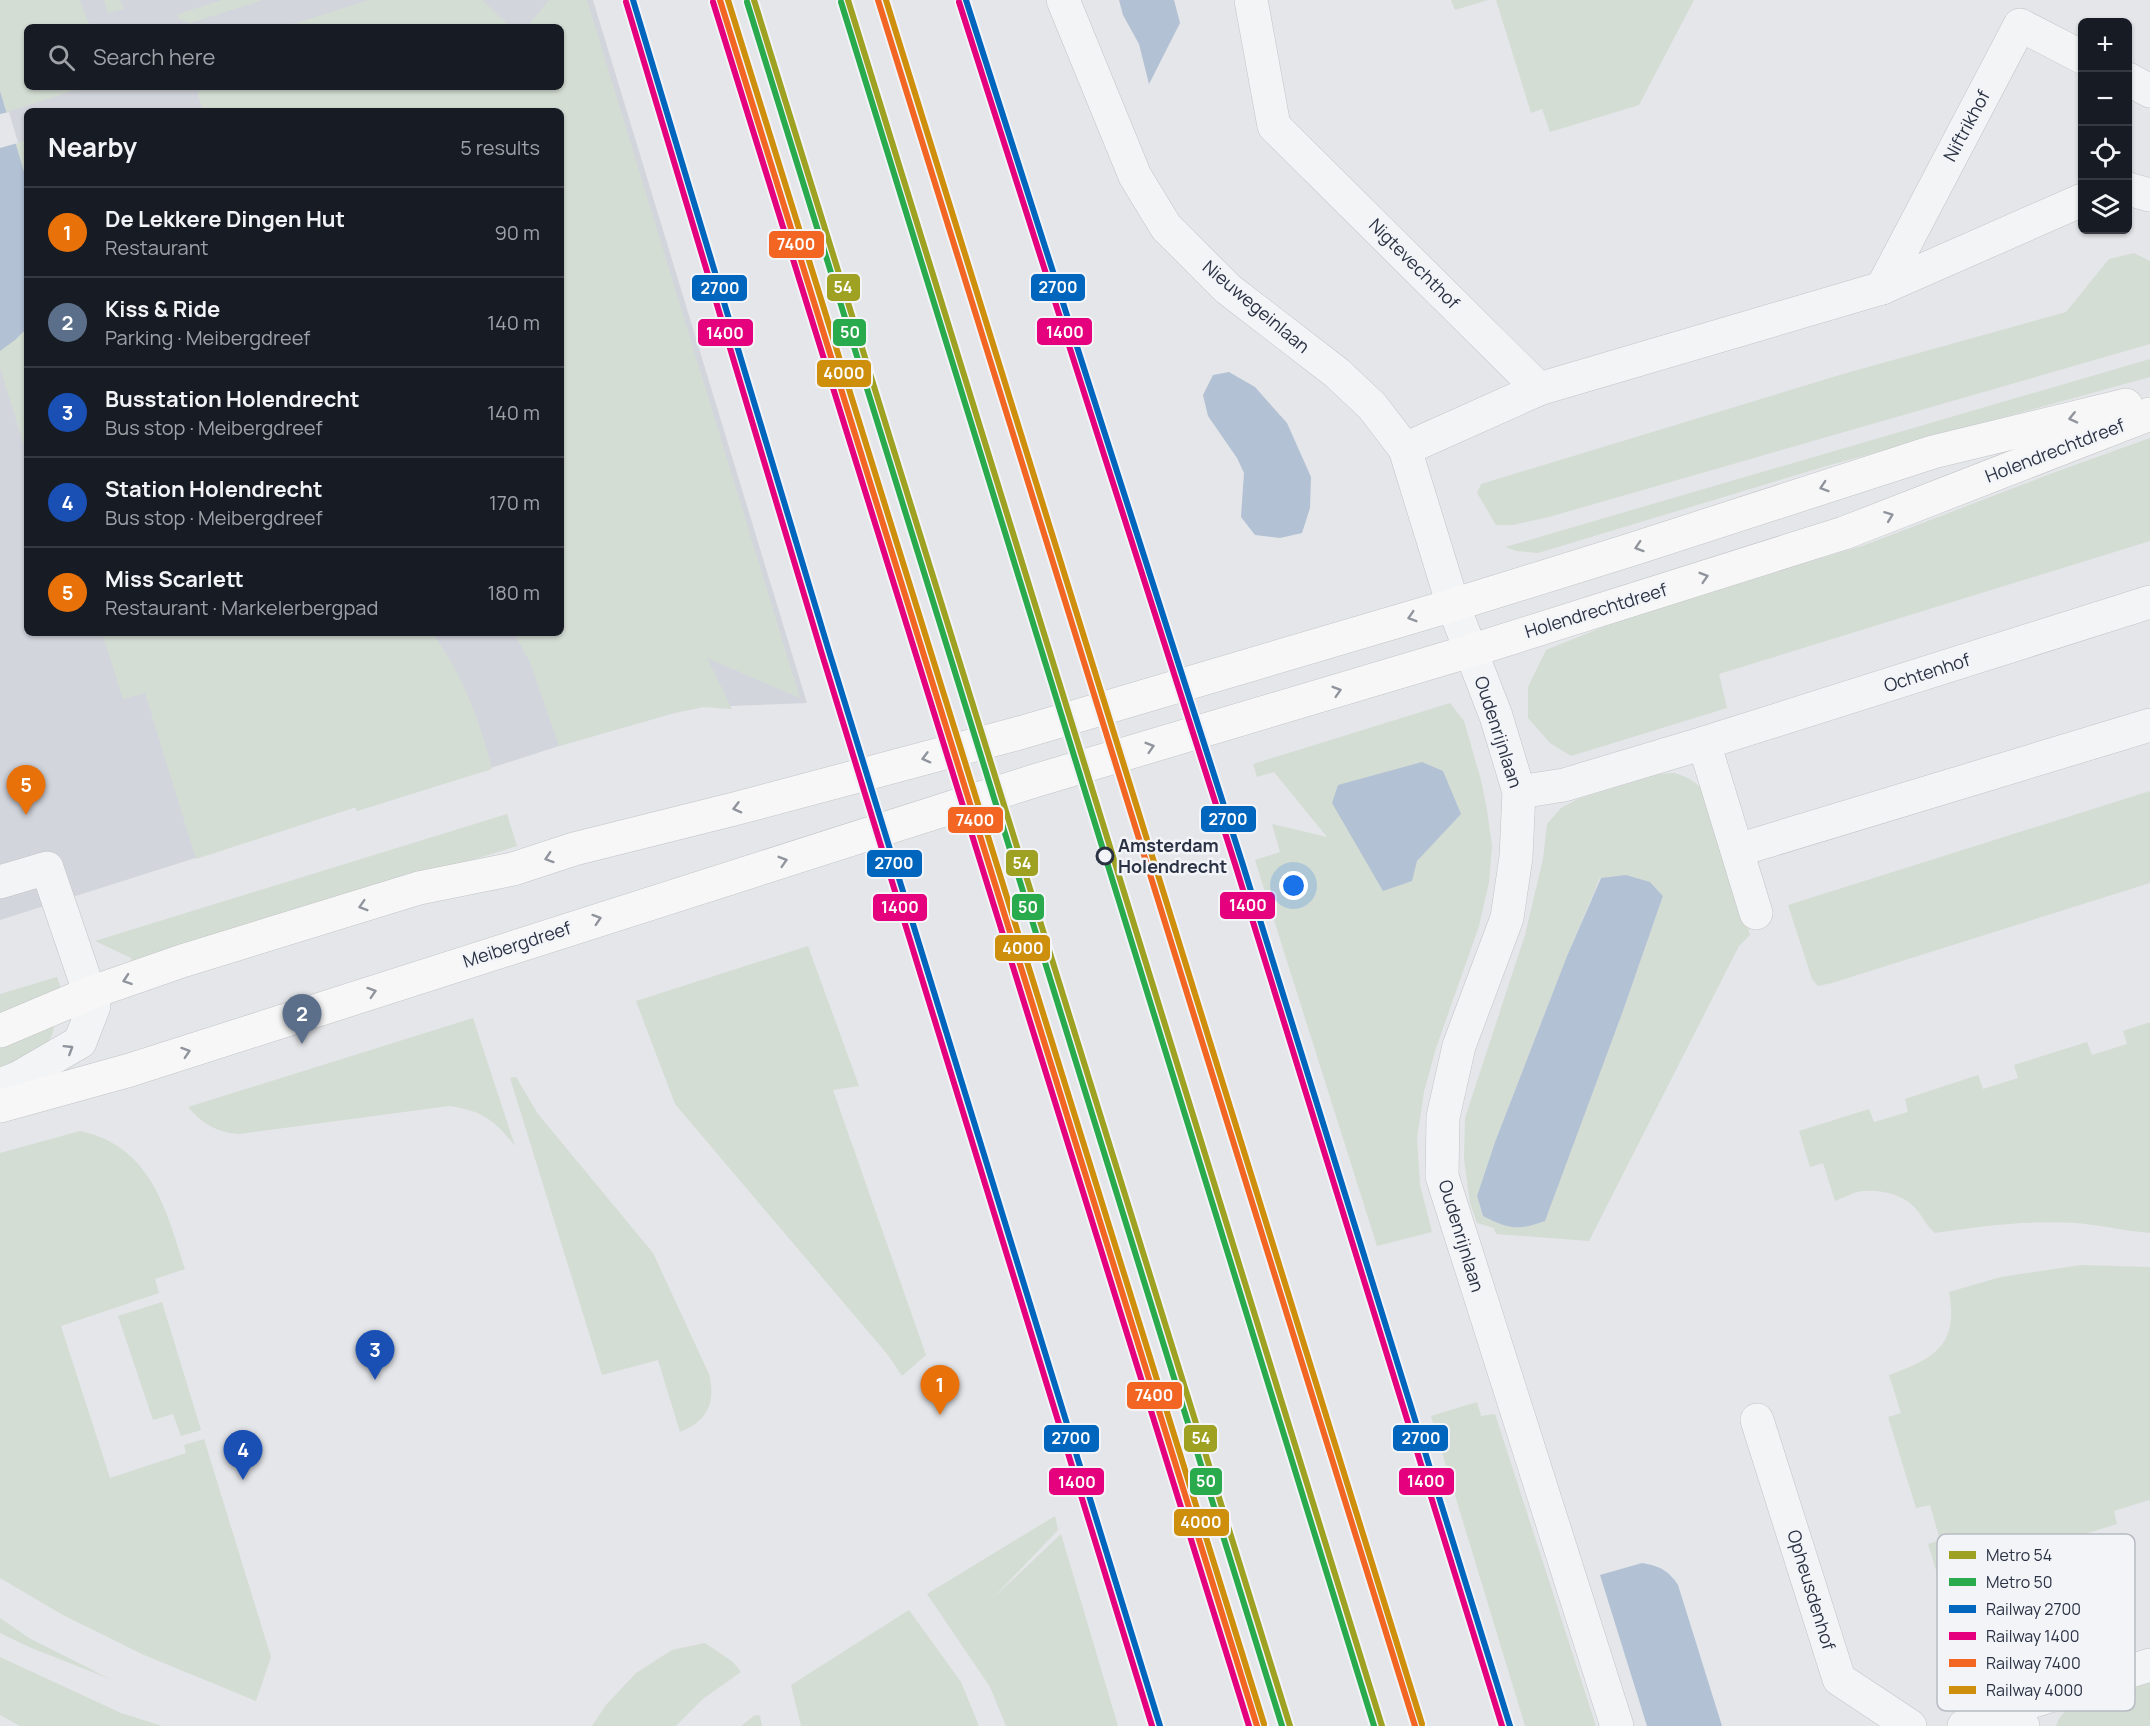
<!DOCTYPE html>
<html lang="en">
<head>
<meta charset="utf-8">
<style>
	:root { --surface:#171b24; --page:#20242c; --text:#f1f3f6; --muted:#9ea1a6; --line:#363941; --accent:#6b717d }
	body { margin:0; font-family:Manrope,sans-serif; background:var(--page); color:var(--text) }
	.controls { position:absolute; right:18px; top:18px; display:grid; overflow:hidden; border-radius:9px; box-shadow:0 2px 4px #0004 }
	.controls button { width:54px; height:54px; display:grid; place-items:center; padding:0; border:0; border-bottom:2px solid var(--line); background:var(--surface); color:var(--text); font:30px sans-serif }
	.you { position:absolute; left:1294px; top:886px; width:21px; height:21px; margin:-15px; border:4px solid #fff; border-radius:50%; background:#1a73e8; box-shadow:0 0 0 9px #1a73e833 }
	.badge { display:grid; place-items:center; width:39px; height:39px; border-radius:50%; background:var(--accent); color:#fff; font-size:20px; font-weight:700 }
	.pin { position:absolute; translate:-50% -50px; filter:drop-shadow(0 2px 3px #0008) }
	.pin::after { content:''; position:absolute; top:32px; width:21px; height:18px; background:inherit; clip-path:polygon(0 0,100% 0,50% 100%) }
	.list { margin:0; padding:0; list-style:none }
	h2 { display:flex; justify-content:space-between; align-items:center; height:78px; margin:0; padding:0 24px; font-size:26px }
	h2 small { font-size:20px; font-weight:400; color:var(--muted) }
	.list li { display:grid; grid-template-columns:39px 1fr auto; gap:18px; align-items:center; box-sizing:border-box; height:90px; padding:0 24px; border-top:2px solid var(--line) }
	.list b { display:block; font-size:22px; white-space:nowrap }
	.list p { margin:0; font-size:20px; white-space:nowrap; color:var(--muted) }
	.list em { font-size:20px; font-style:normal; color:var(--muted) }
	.icon { flex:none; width:33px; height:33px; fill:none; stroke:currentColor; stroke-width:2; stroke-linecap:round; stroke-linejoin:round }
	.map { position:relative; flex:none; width:2150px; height:1726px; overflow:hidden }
	.search { position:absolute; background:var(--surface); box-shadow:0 2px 4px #0004; left:24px; top:24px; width:540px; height:66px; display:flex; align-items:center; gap:15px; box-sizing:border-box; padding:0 21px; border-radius:9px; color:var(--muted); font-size:22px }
	.panel { position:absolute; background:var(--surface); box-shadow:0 2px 4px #0004; left:24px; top:108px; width:540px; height:528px; border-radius:9px }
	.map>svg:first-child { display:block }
	.built { fill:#d2d5dc; fill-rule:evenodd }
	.green { fill:#d4ddd4; fill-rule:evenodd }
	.water { fill:#b2c1d4 }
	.pier { fill:#e4e6e9 }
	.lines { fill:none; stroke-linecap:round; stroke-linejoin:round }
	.street-casing { stroke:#c2c4c7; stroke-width:34 }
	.secondary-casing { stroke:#c2c4c7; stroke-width:34 }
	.street { stroke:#f3f4f6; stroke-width:33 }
	.secondary { stroke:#f7f7f7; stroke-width:33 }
	.rail-1-casing { stroke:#f2f4f8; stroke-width:10 }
	.rail-2-casing { stroke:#f2f4f8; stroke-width:10 }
	.rail-3-casing { stroke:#f2f4f8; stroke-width:10 }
	.rail-4-casing { stroke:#f2f4f8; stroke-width:10 }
	.rail-1 { stroke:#0065bd; stroke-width:6 }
	.rail-2 { stroke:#e5007d; stroke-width:6 }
	.rail-3 { stroke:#f26522; stroke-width:6 }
	.rail-4 { stroke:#ce8f0d; stroke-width:6 }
	.metro-1-casing { stroke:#f2f4f8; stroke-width:10 }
	.metro-2-casing { stroke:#f2f4f8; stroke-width:10 }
	.metro-1 { stroke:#9ea121; stroke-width:6 }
	.metro-2 { stroke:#29ab4d; stroke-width:6 }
	.oneway { stroke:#90949d }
	.oneway2 { stroke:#8e939c }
	.stop-dot { fill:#f2f4f8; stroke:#2a3243; stroke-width:3 }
	.labels { text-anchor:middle; stroke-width:5; stroke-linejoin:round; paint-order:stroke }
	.street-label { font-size:18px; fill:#2a3243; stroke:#f2f4f8 }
	.stop-label { font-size:18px; font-weight:bold; fill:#2a3243; stroke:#f2f4f8; text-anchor:start }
	.key { fill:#f2f4f8; stroke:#b6bac2; stroke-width:1.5 }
	.key-label { font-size:16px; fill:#2a3243 }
	.line-badge { stroke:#f2f4f8; stroke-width:2 }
	.badge-label { font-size:16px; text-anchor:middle; font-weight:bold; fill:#fff }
</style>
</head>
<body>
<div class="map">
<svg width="2150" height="1726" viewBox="0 0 2150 1726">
	<rect width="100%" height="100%" fill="#e4e6e9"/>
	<!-- built -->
	<path class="built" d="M 0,0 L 593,0 L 807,703 L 703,707 L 674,713 L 559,746 L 357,811 L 356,807 L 0,920 ZM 27,27 L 561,27 L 561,87 L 27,87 ZM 27,111 L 561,111 L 561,633 L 27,633 Z"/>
	<!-- green -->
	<g class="green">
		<path d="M 0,0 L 80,0 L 90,27 L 27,27 L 27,87 L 87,87 L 6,112 L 0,91 Z"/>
		<path d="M 104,0 L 120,0 L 124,9 L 108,13 Z"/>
		<path d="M 222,0 L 263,0 L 190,23 L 178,18 L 178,14 Z"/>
		<path d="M 369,0 L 482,0 L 511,27 L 284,27 Z"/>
		<path d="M 549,0 L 587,0 L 800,698 L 707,658 L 732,709 L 703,707 L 674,713 L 559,746 L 530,662 L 514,633 L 561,633 L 561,111 L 203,111 L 198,95 L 200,87 L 561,87 L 561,27 L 527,27 Z"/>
		<path d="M 1451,0 L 1488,0 L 1455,10 Z"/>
		<path d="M 1496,0 L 1694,0 L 1639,105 L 1550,132 L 1542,109 L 1531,113 Z"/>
		<path d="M 27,140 L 27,182 L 15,144 Z"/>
		<path d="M 2134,253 L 2150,261 L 2150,344 L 1549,517 L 1513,525 L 1496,525 L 1477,493 L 1481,484 L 1843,374 L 2066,312 L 2109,259 Z"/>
		<path d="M 27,328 L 27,455 L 0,368 L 0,351 L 15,340 Z"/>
		<path d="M 2150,359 L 2150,377 L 1823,467 L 1538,553 L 1517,551 L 1505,547 Z"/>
		<path d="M 2150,438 L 2150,541 L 1719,674 L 1727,708 L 1571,756 L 1550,743 L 1528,718 L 1528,687 L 1546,650 L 1623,619 L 1865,545 L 2058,471 Z"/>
		<path d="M 102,633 L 432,633 C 462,673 480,721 492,769 L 357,811 L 356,807 L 196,859 L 145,693 L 123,699 Z"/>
		<path d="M 1450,703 L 1464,721 L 1481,780 L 1487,810 L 1492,846 L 1489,882 L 1479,926 L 1436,1048 L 1424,1092 L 1417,1138 L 1420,1185 L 1432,1232 L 1377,1246 L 1255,860 L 1280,852 L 1272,824 L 1327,837 L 1274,772 L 1257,777 L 1253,764 Z"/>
		<path d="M 1674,773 C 1688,777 1697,782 1706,794 L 1750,935 L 1739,946 L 1589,1241 L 1496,1234 L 1494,1228 L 1477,1223 L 1470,1203 L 1464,1159 L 1465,1118 L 1525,935 L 1543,859 L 1547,824 L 1561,808 L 1578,799 L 1659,774 ZM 1600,878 L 1650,882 L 1663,896 L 1624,1008 L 1483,1216 L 1477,1196 L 1495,1142 L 1567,956 Z"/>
		<path d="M 2150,791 L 2150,883 L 1832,983 L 1818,986 L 1812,979 L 1788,905 Z"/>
		<path d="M 507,814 L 517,846 L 133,965 L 131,958 L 95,941 Z"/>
		<path d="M 808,946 L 859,1086 L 833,1090 L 926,1355 L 902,1376 L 888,1355 L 675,1104 L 636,1001 Z"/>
		<path d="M 57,977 L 62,991 L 0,1016 L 0,994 Z"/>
		<path d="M 473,1018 L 515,1146 C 496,1121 481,1110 449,1106 L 240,1134 C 218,1133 202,1124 188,1107 Z"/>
		<path d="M 2150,1022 L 2150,1233 C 2125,1231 2101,1225 2076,1223 C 2029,1220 1982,1226 1935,1233 C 1925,1225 1921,1212 1911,1204 C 1899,1193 1874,1188 1857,1192 C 1850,1194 1843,1198 1835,1201 L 1823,1163 L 1810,1167 L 1799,1131 L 1869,1109 L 1874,1122 L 1908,1112 L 1905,1099 L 1978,1075 L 1983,1089 L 2018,1078 L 2014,1065 L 2087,1042 L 2092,1055 L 2127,1044 L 2123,1031 Z"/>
		<path d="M 54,1025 C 54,1050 18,1064 0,1075 L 0,1043 Z"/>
		<path d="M 516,1077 L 538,1114 L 653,1253 L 709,1374 C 716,1402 708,1421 680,1432 L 658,1360 L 602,1375 L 510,1078 Z"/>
		<path d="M 80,1131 C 151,1146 166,1209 185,1269 L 155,1279 L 159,1293 L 61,1326 L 110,1478 L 186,1453 L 184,1445 L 204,1439 L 271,1657 L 256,1701 L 144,1655 L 63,1615 L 0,1578 L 0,1153 Z"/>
		<path d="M 2081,1265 L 2150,1267 L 2150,1503 L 2149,1500 L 2114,1511 L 2117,1524 L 2043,1547 L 2039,1534 L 2004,1545 L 2008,1559 L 1939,1580 L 1928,1544 L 1940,1540 L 1930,1505 L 1916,1508 L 1888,1417 L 1901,1413 L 1889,1375 C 1934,1359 1959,1345 1949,1292 L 2001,1277 Z"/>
		<path d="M 162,1302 L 201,1430 L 181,1436 L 173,1414 L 153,1420 L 118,1316 Z"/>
		<path d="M 1477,1402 L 1481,1416 L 1495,1414 L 1596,1726 L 1525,1726 L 1431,1416 Z"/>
		<path d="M 1055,1516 L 1058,1530 L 992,1599 L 1061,1534 L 1118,1726 L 1006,1726 L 990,1687 L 927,1594 Z"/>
		<path d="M 909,1610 L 961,1682 L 979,1726 L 801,1726 L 791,1685 Z"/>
		<path d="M 0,1618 L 29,1638 L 110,1679 L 29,1647 L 0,1633 Z"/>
		<path d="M 705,1643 L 733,1662 L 741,1672 L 704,1698 L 676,1726 L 592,1726 L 606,1705 L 636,1673 L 672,1650 Z"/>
		<path d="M 0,1657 L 121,1713 L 162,1726 L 20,1726 L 0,1715 Z"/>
		<path d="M 2150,1676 L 2150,1726 L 2056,1726 C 2066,1695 2122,1685 2150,1676 Z"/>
		<path d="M 755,1715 L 760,1716 L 762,1726 L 741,1726 Z"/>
	</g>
	<!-- water -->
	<g class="water">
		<path d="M 1119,0 L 1174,0 L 1180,23 L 1149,84 L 1139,44 L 1123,15 Z"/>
		<path d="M 0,91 L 27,182 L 27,328 L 15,340 L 0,351 Z"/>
		<path d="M 1229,372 L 1255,387 L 1287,423 L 1311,477 L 1310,508 L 1302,533 L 1280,538 L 1255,535 L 1241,517 L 1244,473 L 1237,458 L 1208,416 L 1203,395 L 1213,375 Z"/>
		<path d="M 1422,762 L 1443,771 L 1461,814 L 1417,861 L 1412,881 L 1383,891 L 1332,803 L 1338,785 Z"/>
		<path d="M 1626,875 L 1650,882 L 1663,896 L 1624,1008 L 1545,1221 C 1517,1231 1509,1229 1483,1216 L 1477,1196 L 1495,1142 L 1567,956 L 1601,878 Z"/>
		<path d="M 1642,1563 C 1659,1566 1668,1570 1678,1585 L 1722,1726 L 1647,1726 L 1600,1575 Z"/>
	</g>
	<!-- pier -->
	<path class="pier" d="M 9,112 L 18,143 L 0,148 L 0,114 Z"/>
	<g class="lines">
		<!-- street casing -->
		<g class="street-casing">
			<g id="street">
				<path d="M 1063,0 L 1135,176 L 1166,227 L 1228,289 L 1337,373 L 1372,406 L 1405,449 L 1453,605 L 1496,716 L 1519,792 L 1516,857 L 1507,918 L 1459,1046 L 1443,1117 L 1442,1176 L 1617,1726"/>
				<path d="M 1251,0 L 1274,126 L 1539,389"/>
				<path d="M 2128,79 L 2150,91"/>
				<path d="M 2128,189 L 2150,195"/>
				<path d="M 1882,288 L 2020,25 L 2082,57"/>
				<path d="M 1405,449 L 1539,389 L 1882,288 L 2082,200"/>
				<path d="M 1519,792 L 1564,785 L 1704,743"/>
				<path d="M 1738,850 L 2150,725"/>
				<path d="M 0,882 L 47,868 L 94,1006 L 80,1042 L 18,1078 L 0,1085"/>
				<path d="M 1756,913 L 1704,743 L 2150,602"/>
				<path d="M 1757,1420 L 1839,1679 L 1910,1726"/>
				<path d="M 2014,1707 L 2150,1665"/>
				<path d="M 1964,1726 L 2014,1707 L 2023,1726"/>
			</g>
		</g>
		<!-- secondary casing -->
		<g class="secondary-casing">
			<g id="secondary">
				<path d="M 0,1031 L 90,993 L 182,961 L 419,888 L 513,869 L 574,849 L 738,808 L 1023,732 L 1453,605 L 1630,550 L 1933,452 L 2126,405"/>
				<path d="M 0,1106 L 130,1070 L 1034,781 L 1470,651 L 1844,533 L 2150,414"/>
			</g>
		</g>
		<!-- street -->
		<use href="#street" class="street"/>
		<!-- secondary -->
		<use href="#secondary" class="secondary"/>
		<!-- rail-1 casing -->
		<g class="rail-1-casing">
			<g id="rail-1">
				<path d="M 633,0 L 828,648 L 1160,1726"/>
				<path d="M 966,0 L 1242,862 L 1510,1726"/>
			</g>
		</g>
		<!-- rail-2 casing -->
		<g class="rail-2-casing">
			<g id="rail-2">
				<path d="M 626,2 L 821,651 L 1152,1726"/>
				<path d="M 713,2 L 1249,1726"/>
				<path d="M 959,2 L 1235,864 L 1502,1726"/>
			</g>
		</g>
		<!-- rail-3 casing -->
		<g class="rail-3-casing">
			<g id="rail-3">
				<path d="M 720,0 L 1257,1726"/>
				<path d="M 878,0 L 1415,1726"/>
			</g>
		</g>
		<!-- rail-4 casing -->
		<g class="rail-4-casing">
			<g id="rail-4">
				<path d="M 728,0 L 1264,1724"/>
				<path d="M 886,0 L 1422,1724"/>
			</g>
		</g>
		<!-- rail-1 -->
		<use href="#rail-1" class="rail-1"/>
		<!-- rail-2 -->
		<use href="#rail-2" class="rail-2"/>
		<!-- rail-3 -->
		<use href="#rail-3" class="rail-3"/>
		<!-- rail-4 -->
		<use href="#rail-4" class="rail-4"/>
		<!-- metro-1 casing -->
		<g class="metro-1-casing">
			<g id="metro-1">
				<path d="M 754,0 L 1290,1726"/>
				<path d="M 848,0 L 1382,1726"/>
			</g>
		</g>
		<!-- metro-2 casing -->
		<g class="metro-2-casing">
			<g id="metro-2">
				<path d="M 747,2 L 1282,1726"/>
				<path d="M 841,2 L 1374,1726"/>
			</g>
		</g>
		<!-- metro-1 -->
		<use href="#metro-1" class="metro-1"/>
		<!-- metro-2 -->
		<use href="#metro-2" class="metro-2"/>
	</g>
	<!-- one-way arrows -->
	<defs><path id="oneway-chevron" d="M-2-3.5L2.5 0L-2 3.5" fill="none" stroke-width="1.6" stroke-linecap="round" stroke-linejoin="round" transform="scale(1.5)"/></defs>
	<g class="oneway">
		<use href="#oneway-chevron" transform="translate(2073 418) rotate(167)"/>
		<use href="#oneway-chevron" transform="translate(1824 487) rotate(162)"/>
		<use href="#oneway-chevron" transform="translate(1889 516) rotate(-21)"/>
		<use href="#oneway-chevron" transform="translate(1639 547) rotate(162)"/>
		<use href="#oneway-chevron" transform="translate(1704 577) rotate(-17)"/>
		<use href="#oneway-chevron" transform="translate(1412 617) rotate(163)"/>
		<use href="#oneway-chevron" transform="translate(1337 691) rotate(-17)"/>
		<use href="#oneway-chevron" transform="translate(1150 747) rotate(-17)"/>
		<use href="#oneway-chevron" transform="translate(926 758) rotate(165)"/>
		<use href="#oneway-chevron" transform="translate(737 808) rotate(165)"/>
		<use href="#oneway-chevron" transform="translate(549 858) rotate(162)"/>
		<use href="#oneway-chevron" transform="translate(783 861) rotate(-17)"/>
		<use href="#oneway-chevron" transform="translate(363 906) rotate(163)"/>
		<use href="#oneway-chevron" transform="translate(597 919) rotate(-18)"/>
		<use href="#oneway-chevron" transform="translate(127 980) rotate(161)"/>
		<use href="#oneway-chevron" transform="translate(372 992) rotate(-18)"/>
		<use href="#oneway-chevron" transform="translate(186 1052) rotate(-18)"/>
	</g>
	<use class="oneway2" href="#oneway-chevron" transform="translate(69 1049) rotate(-32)"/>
	<!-- markers -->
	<circle class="stop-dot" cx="1105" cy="856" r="8"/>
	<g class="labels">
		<!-- street labels -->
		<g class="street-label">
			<text transform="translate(1967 126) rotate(-62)" y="6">Niftrikhof</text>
			<text transform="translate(1414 264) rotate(45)" y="6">Nigtevechthof</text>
			<text transform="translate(1256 307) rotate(40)" y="6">Nieuwegeinlaan</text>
			<text transform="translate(2055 451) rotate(-21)" y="6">Holendrechtdreef</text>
			<text transform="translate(1596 611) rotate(-17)" y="6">Holendrechtdreef</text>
			<text transform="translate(1927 673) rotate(-18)" y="6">Ochtenhof</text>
			<text transform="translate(1498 732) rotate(72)" y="6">Oudenrijnlaan</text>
			<text transform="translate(517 945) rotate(-18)" y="6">Meibergdreef</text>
			<text transform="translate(1461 1236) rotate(73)" y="6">Oudenrijnlaan</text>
			<text transform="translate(1811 1590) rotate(73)" y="6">Opheusdenhof</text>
		</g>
		<!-- stop labels -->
		<g class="stop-label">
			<text x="1118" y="852">Amsterdam<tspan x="1118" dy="21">Holendrecht</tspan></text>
		</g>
	</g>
	<!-- legend -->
	<rect x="1937" y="1534" width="198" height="177" rx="9" class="key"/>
	<rect x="1949" y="1551" width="27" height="8" fill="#9ea121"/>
	<rect x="1949" y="1578" width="27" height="8" fill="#29ab4d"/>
	<rect x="1949" y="1605" width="27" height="8" fill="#0065bd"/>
	<rect x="1949" y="1632" width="27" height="8" fill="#e5007d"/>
	<rect x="1949" y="1659" width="27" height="8" fill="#f26522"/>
	<rect x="1949" y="1686" width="27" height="8" fill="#ce8f0d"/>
	<g class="key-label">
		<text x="1986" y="1561">Metro 54</text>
		<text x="1986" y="1588">Metro 50</text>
		<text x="1986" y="1615">Railway 2700</text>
		<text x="1986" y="1642">Railway 1400</text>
		<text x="1986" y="1669">Railway 7400</text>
		<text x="1986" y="1696">Railway 4000</text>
	</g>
	<g class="line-badge">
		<rect x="768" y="230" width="57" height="29" rx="6" fill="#f26522"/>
		<rect x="1030" y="273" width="56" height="29" rx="6" fill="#0065bd"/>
		<rect x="826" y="273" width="35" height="29" rx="6" fill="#9ea121"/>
		<rect x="691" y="274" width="57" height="28" rx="6" fill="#0065bd"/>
		<rect x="1036" y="317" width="57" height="29" rx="6" fill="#e5007d"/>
		<rect x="832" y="318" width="35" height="29" rx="6" fill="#29ab4d"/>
		<rect x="697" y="318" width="57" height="29" rx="6" fill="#e5007d"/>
		<rect x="816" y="359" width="56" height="29" rx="6" fill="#ce8f0d"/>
		<rect x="1200" y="805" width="57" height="28" rx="6" fill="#0065bd"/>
		<rect x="947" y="806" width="57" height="28" rx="6" fill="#f26522"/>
		<rect x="1005" y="849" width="34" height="28" rx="6" fill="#9ea121"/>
		<rect x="866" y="849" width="57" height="29" rx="6" fill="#0065bd"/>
		<rect x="1219" y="891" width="57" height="29" rx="6" fill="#e5007d"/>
		<rect x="1011" y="893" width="34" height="28" rx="6" fill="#29ab4d"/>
		<rect x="872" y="893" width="56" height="29" rx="6" fill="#e5007d"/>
		<rect x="994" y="934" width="57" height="28" rx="6" fill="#ce8f0d"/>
		<rect x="1126" y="1381" width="57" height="29" rx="6" fill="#f26522"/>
		<rect x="1392" y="1424" width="57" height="28" rx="6" fill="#0065bd"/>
		<rect x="1183" y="1424" width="35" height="29" rx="6" fill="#9ea121"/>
		<rect x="1043" y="1424" width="57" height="29" rx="6" fill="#0065bd"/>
		<rect x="1398" y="1467" width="57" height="29" rx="6" fill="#e5007d"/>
		<rect x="1189" y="1467" width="34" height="29" rx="6" fill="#29ab4d"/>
		<rect x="1048" y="1467" width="57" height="29" rx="6" fill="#e5007d"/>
		<rect x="1173" y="1508" width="57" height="29" rx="6" fill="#ce8f0d"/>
	</g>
	<g class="badge-label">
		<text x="796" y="250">7400</text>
		<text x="1058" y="293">2700</text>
		<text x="843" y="293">54</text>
		<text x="720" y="294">2700</text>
		<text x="1065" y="338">1400</text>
		<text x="850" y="338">50</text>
		<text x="725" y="339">1400</text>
		<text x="844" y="379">4000</text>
		<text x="1228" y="825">2700</text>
		<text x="975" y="826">7400</text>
		<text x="1022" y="869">54</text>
		<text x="894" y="869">2700</text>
		<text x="1248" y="911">1400</text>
		<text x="1028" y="913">50</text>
		<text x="900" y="913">1400</text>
		<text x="1023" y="954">4000</text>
		<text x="1154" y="1401">7400</text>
		<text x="1421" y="1444">2700</text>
		<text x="1201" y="1444">54</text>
		<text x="1071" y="1444">2700</text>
		<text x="1426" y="1487">1400</text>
		<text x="1206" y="1487">50</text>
		<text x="1077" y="1488">1400</text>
		<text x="1201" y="1528">4000</text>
	</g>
</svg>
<div class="controls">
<button>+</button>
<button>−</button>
<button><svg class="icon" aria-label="locate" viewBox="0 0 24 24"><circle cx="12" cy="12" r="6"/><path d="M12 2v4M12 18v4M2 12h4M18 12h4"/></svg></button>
<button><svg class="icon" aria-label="layers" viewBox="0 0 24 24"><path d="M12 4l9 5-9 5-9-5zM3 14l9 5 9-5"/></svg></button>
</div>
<div class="you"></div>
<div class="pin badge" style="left:940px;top:1415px;background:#e8710a">1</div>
<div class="pin badge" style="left:302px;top:1044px;background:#5c6f8a">2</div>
<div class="pin badge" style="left:375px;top:1380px;background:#1a4fb4">3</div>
<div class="pin badge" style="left:243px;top:1480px;background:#1a4fb4">4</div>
<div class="pin badge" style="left:26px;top:815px;background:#e8710a">5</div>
<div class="search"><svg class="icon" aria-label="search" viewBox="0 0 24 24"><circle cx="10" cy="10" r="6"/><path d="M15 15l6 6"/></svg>Search here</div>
<section class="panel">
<h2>Nearby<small>5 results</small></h2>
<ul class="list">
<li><span class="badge" style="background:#e8710a">1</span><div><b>De Lekkere Dingen Hut</b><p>Restaurant</p></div><em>90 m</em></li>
<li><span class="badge" style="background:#5c6f8a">2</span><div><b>Kiss &amp; Ride</b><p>Parking · Meibergdreef</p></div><em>140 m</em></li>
<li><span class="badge" style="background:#1a4fb4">3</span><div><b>Busstation Holendrecht</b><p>Bus stop · Meibergdreef</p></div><em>140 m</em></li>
<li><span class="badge" style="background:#1a4fb4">4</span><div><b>Station Holendrecht</b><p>Bus stop · Meibergdreef</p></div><em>170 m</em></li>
<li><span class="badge" style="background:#e8710a">5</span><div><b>Miss Scarlett</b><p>Restaurant · Markelerbergpad</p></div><em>180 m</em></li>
</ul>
</section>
</div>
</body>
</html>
